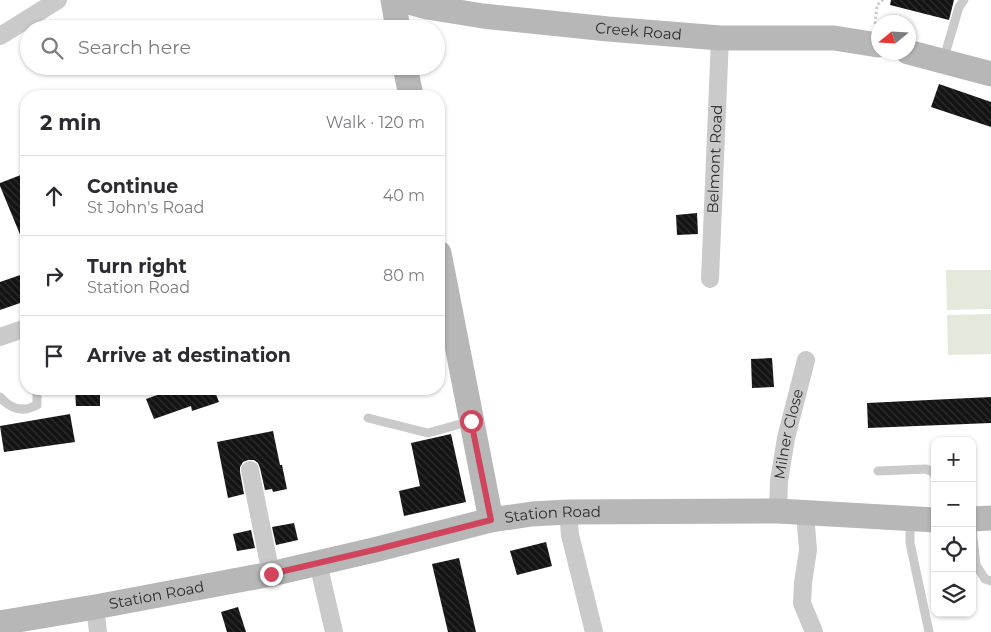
<!DOCTYPE html>
<html lang="en">
<head>
<meta charset="utf-8">
<style>
	:root { --surface:#fff; --page:#f7f7f7; --text:#2b2b33; --muted:#7c7c81; --line:#e1e1e2 }
	body { margin:0; font-family:Montserrat,sans-serif; background:var(--page); color:var(--text) }
	.controls { position:absolute; right:15px; bottom:15px; display:grid; overflow:hidden; border-radius:10px; box-shadow:0 1px 4px #0004 }
	.controls button { width:45px; height:45px; display:grid; place-items:center; padding:0; border:0; border-bottom:1px solid var(--line); background:var(--surface); color:var(--text); font:25px sans-serif }
	.compass { position:absolute; left:871px; top:15px; width:45px; height:45px; border-radius:50%; background:var(--surface); box-shadow:0 1px 4px #0004; rotate:252deg }
	.stop { position:absolute; width:15px; height:15px; margin:-11px; border:4px solid #d0445e; border-radius:50%; background:#fff }
	.stop.end { background:#d0445e; border-color:#fff; box-shadow:0 1px 5px #0008 }
	.list { margin:0; padding:0; list-style:none }
	h2 { display:flex; justify-content:space-between; align-items:center; height:65px; margin:0; padding:0 20px; font-size:21px }
	h2 small { font-size:16px; font-weight:400; color:var(--muted) }
	.list li { display:grid; grid-template-columns:32px 1fr auto; gap:15px; align-items:center; box-sizing:border-box; height:80px; padding:0 20px; border-top:1px solid var(--line) }
	.list b { display:block; font-size:19px; white-space:nowrap }
	.list p { margin:0; font-size:16px; white-space:nowrap; color:var(--muted) }
	.list em { font-size:16px; font-style:normal; color:var(--muted) }
	.icon { flex:none; width:28px; height:28px; fill:none; stroke:currentColor; stroke-width:2; stroke-linecap:round; stroke-linejoin:round }
	.map { position:relative; flex:none; width:991px; height:632px; overflow:hidden }
	.search { position:absolute; background:var(--surface); box-shadow:0 1px 4px #0004; left:20px; top:20px; width:425px; height:55px; display:flex; align-items:center; gap:12px; box-sizing:border-box; padding:0 18px; border-radius:28px; color:var(--muted); font-size:19px }
	.panel { position:absolute; background:var(--surface); box-shadow:0 1px 4px #0004; left:20px; top:90px; width:425px; height:305px; border-radius:20px }
	.map>svg:first-child { display:block }
	.grass { fill:#e5e9dc }
	.building { fill:url(#building-back-hatch) }
	.lines { fill:none; stroke-linecap:round; stroke-linejoin:round }
	.path { stroke:#cacaca; stroke-width:3; stroke-dasharray:2.5 2.5; stroke-linecap:butt }
	.lane { stroke:#cacaca; stroke-width:9 }
	.street { stroke:#cacaca; stroke-width:18 }
	.secondary { stroke:#b7b7b7; stroke-width:25 }
	.route { stroke:#d0445e; stroke-width:6 }
	.labels { text-anchor:middle; stroke-width:5; stroke-linejoin:round; paint-order:stroke }
	.street-label { font-size:15px; fill:#2d2d2d; stroke:#fff }
</style>
</head>
<body>
<div class="map">
<svg width="991" height="632" viewBox="0 0 991 632">
	<defs>
		<pattern id="building-back-hatch" width="6" height="6" patternUnits="userSpaceOnUse" patternTransform="scale(1.25)"><rect width="6" height="6" fill="#141414"/><path d="M-1 5l2 2M0 0l6 6M5-1l2 2" fill="none" stroke="#2e2e2e"/></pattern>
	</defs>
	<rect width="100%" height="100%" fill="#fff"/>
	<!-- grass -->
	<g class="grass">
		<path d="M 946,270 L 991,270 L 991,309 L 947,310 Z"/>
		<path d="M 991,314 L 991,354 L 948,355 L 947,315 Z"/>
	</g>
	<!-- building -->
	<g class="building">
		<path d="M 891,0 L 954,0 L 949,20 L 890,5 Z"/>
		<path d="M 939,84 L 991,102 L 991,127 L 931,107 Z"/>
		<path d="M 26,173 L 26,249 L 0,186 L 0,183 Z"/>
		<path d="M 697,213 L 698,234 L 677,235 L 676,215 Z"/>
		<path d="M 26,273 L 26,301 L 0,310 L 0,282 Z"/>
		<path d="M 772,358 L 774,387 L 752,388 L 751,359 Z"/>
		<path d="M 75,389 L 100,389 L 100,406 L 76,406 Z"/>
		<path d="M 174,389 L 214,389 L 219,402 L 192,411 L 191,406 L 154,419 L 146,399 Z"/>
		<path d="M 991,397 L 991,423 L 868,428 L 867,403 Z"/>
		<path d="M 70,414 L 75,442 L 4,452 L 0,426 Z"/>
		<path d="M 273,431 L 280,465 L 282,465 L 287,489 L 273,492 L 272,489 L 265,490 L 260,468 L 258,463 L 254,460 L 248,460 L 243,462 L 240,467 L 240,472 L 244,494 L 228,498 L 217,442 Z"/>
		<path d="M 451,434 L 466,502 L 404,516 L 399,491 L 420,486 L 411,443 Z"/>
		<path d="M 294,523 L 298,540 L 276,545 L 272,527 Z"/>
		<path d="M 251,530 L 255,548 L 237,551 L 233,534 Z"/>
		<path d="M 546,542 L 552,566 L 517,575 L 510,551 Z"/>
		<path d="M 459,558 L 476,632 L 448,632 L 432,564 Z"/>
		<path d="M 238,607 L 246,632 L 227,632 L 221,612 Z"/>
	</g>
	<g class="lines">
		<!-- path -->
		<path class="path" d="M 875,24 L 877,5 L 883,0"/>
		<!-- lane -->
		<g class="lane">
			<path d="M 943,61 L 959,7 L 964,0"/>
			<path d="M 0,397 C 6,404 15,410 25,409 C 29,409 34,406 37,405 L 37,389"/>
			<path d="M 368,418 L 428,433 L 471,421"/>
			<path d="M 878,471 L 926,469 L 933,472 L 935,476"/>
			<path d="M 910,520 L 910,543 L 929,632"/>
			<path d="M 972,528 L 976,565 L 985,579 L 991,581"/>
		</g>
		<!-- street -->
		<g class="street">
			<path d="M 0,36 L 58,0"/>
			<path id="s1" d="M 710,279 L 720,38"/>
			<path d="M 0,337 L 26,328"/>
			<path d="M 250,470 L 271,574"/>
			<path id="s2" d="M 778,511 L 779,481 L 786,438 L 806,360"/>
			<path d="M 568,512 L 570,535 L 594,632"/>
			<path d="M 805,513 L 808,550 L 803,583 L 802,603 L 814,632"/>
			<path d="M 318,563 L 334,632"/>
			<path d="M 95,607 L 98,632"/>
		</g>
		<!-- secondary -->
		<g class="secondary">
			<path d="M 393,0 L 398,29"/>
			<path id="s3" d="M 401,0 L 427,7 L 483,16 L 608,29 L 720,38 L 834,38 L 878,45"/>
			<path d="M 908,52 L 991,74"/>
			<path d="M 405,66 L 411,96"/>
			<path d="M 439,253 L 491,520"/>
			<path d="M 972,519 L 991,518"/>
			<path id="s4" d="M 0,623 L 95,607 L 271,574 L 378,549 L 491,520 L 532,514 L 568,512 L 778,511 L 935,520"/>
		</g>
	</g>
	<g class="lines">
		<!-- route -->
		<path class="route" d="M 271,574 L 378,549 L 491,520 L 471,421"/>
	</g>
	<g class="labels">
		<!-- street labels -->
		<g class="street-label">
			<text dy="5" stroke="none"><textPath href="#s3" startOffset="240">Creek Road</textPath></text>
			<text dy="5" stroke="none"><textPath href="#s1" startOffset="120">Belmont Road</textPath></text>
			<text dy="5" stroke="none"><textPath href="#s2" startOffset="78">Milner Close</textPath></text>
			<text dy="5" stroke="none"><textPath href="#s4" startOffset="564">Station Road</textPath></text>
			<text dy="5" stroke="none"><textPath href="#s4" startOffset="159">Station Road</textPath></text>
		</g>
	</g>
</svg>
<div class="controls">
<button>+</button>
<button>−</button>
<button><svg class="icon" aria-label="locate" viewBox="0 0 24 24"><circle cx="12" cy="12" r="6"/><path d="M12 2v4M12 18v4M2 12h4M18 12h4"/></svg></button>
<button><svg class="icon" aria-label="layers" viewBox="0 0 24 24"><path d="M12 4l9 5-9 5-9-5zM3 14l9 5 9-5"/></svg></button>
</div>
<svg class="compass" viewBox="-18 -18 36 36"><path d="M0-13l5 13h-10z" fill="#e53935"/><path d="M0 13l5-13h-10z" fill="#7c7c81"/></svg>
<div class="stop" style="left:471px;top:421px"></div>
<div class="stop end" style="left:271px;top:574px"></div>
<div class="search"><svg class="icon" aria-label="search" viewBox="0 0 24 24"><circle cx="10" cy="10" r="6"/><path d="M15 15l6 6"/></svg>Search here</div>
<section class="panel">
<h2>2 min<small>Walk · 120 m</small></h2>
<ul class="list">
<li><svg class="icon" aria-label="ahead" viewBox="0 0 24 24"><path d="M12 20V5M6 11l6-6 6 6"/></svg><div><b>Continue</b><p>St John's Road</p></div><em>40 m</em></li>
<li><svg class="icon" aria-label="right" viewBox="0 0 24 24"><path d="M7 20v-9h11M14 6l5 5-5 5"/></svg><div><b>Turn right</b><p>Station Road</p></div><em>80 m</em></li>
<li><svg class="icon" aria-label="arrive" viewBox="0 0 24 24"><path d="M6 21V4h12l-3 4 3 4H6"/></svg><div><b>Arrive at destination</b></div></li>
</ul>
</section>
</div>
</body>
</html>
